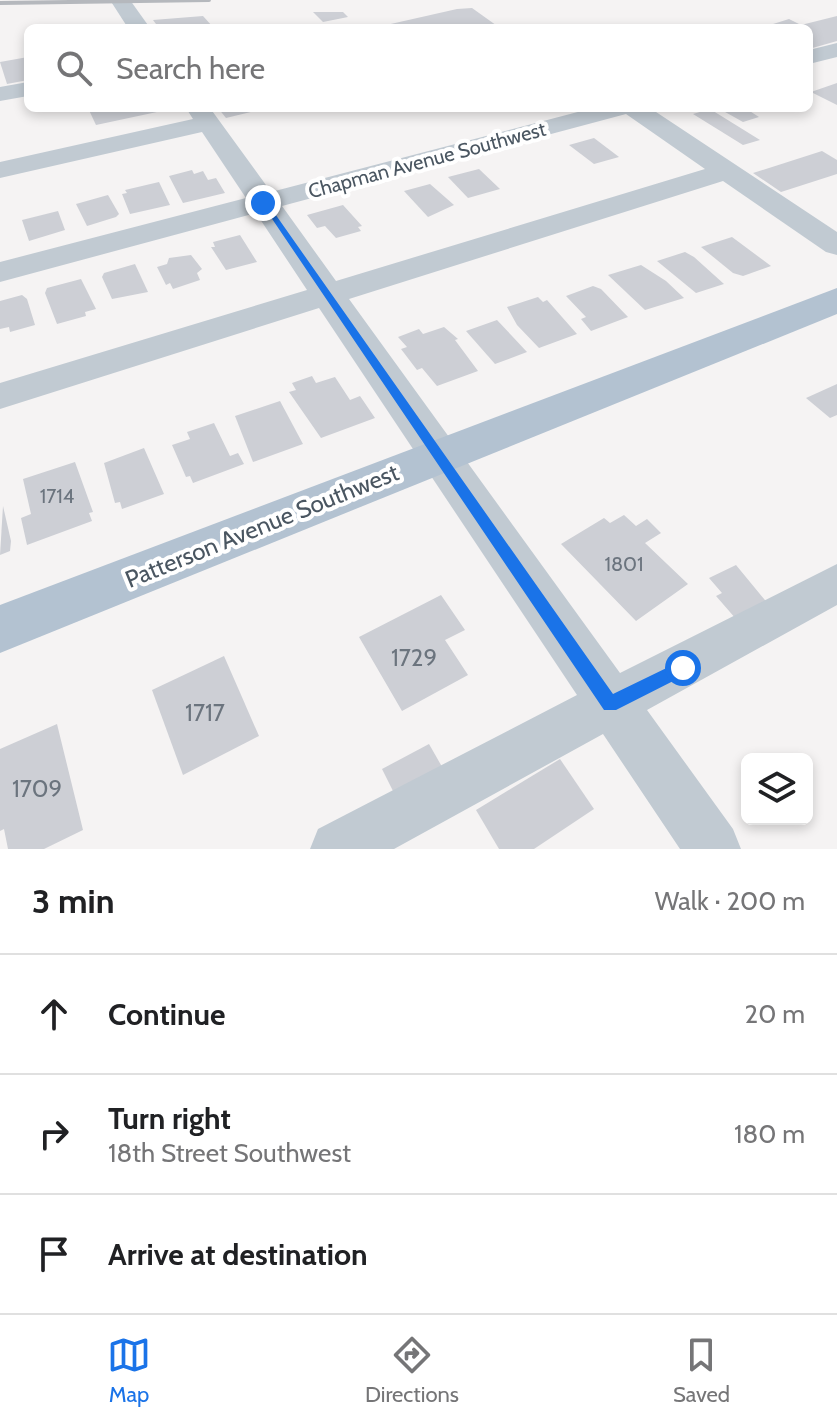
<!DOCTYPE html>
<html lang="en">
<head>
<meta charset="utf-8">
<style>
	:root { --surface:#fff; --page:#f2f2f2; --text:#202124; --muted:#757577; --line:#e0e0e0; --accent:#1a73e8 }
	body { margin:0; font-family:Cabin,sans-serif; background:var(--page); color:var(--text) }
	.controls { position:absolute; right:24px; bottom:24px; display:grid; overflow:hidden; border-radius:12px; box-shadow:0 4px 12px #0003 }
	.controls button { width:72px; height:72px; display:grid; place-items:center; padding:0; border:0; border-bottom:2px solid var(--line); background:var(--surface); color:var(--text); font:40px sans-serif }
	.stop { position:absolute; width:24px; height:24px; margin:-18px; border:6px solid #1a73e8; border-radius:50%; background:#fff }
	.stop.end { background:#1a73e8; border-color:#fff; box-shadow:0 2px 8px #0008 }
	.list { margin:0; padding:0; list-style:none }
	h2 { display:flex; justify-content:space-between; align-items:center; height:104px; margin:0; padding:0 32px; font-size:34px }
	h2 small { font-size:26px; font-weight:400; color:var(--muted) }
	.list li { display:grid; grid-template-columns:52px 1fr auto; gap:24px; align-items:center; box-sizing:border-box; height:120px; padding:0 32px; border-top:2px solid var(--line) }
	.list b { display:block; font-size:30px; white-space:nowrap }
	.list p { margin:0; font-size:26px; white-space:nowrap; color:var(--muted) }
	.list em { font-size:26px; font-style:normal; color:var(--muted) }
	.icon { flex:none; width:44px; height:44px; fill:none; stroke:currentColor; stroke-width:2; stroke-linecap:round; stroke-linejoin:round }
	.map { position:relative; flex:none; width:837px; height:849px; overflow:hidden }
	.search { position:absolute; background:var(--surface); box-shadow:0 4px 12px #0003; left:24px; right:24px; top:24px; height:88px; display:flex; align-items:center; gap:20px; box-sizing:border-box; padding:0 28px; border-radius:12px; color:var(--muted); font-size:30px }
	.sheet { height:464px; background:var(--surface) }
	nav { display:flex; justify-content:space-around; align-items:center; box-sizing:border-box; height:112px; border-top:2px solid var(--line); background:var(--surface); font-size:22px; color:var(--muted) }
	nav a { display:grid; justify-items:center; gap:4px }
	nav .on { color:var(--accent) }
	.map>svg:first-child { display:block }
	.building { fill:#cdcfd5 }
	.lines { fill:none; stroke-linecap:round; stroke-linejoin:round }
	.minor { fill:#c1cad2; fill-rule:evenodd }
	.major { fill:#b3c2d1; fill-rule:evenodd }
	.rail { stroke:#b5b8bd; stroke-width:4 }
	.route { fill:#1a73e8 }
	.labels { text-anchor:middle; stroke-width:8; stroke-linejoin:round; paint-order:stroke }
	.far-street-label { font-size:20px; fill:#4a5661; stroke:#fff }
	.number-label { font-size:20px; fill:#6b747e }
	.street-label { font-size:24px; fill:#4a5661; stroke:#fff }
	.near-number-label { font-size:24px; fill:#6b747e }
</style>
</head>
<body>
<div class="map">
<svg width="837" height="849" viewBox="0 0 837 849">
	<rect width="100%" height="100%" fill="#f5f3f3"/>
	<!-- building -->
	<g class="building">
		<path d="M 472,8 L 500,28 L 373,28 L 457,9 Z"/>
		<path d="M 313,12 L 343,12 L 348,17 L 323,22 Z"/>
		<path d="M 203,16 L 212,26 L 159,28 L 153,20 Z"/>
		<path d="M 837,16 L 837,41 L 809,49 L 809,28 L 760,28 L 789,19 L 801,25 Z"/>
		<path d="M 28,57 L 28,80 L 7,84 L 0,62 Z"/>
		<path d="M 837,83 L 837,105 L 811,92 Z"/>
		<path d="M 88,108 L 171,108 L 171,109 L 96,125 Z"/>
		<path d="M 218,108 L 263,108 L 263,109 L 226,118 Z"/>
		<path d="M 718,108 L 745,108 L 759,117 L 743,122 Z"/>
		<path d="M 710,109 L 760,140 L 743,145 L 693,114 Z"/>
		<path d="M 594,138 L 619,157 L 594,164 L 569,145 Z"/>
		<path d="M 822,151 L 837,160 L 837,174 L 781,192 L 753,173 Z"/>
		<path d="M 479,169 L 500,189 L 468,198 L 448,177 Z"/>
		<path d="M 192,170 L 194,174 L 203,171 L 208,180 L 216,178 L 225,193 L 183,203 L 169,176 Z"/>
		<path d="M 159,182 L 170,205 L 130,214 L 122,194 L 127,193 L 125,190 Z"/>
		<path d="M 430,184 L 454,205 L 428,217 L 404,191 Z"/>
		<path d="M 108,195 L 119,214 L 116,217 L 87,226 L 76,204 Z"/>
		<path d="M 343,205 L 362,226 L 358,227 L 361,231 L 336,238 L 325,226 L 317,228 L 307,215 Z"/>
		<path d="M 58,211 L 65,230 L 29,241 L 22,220 Z"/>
		<path d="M 240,235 L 257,262 L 226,270 L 211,247 L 215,247 L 213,242 Z"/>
		<path d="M 732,237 L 771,266 L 743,276 L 733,273 L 701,247 Z"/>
		<path d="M 685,252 L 694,257 L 724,284 L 696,293 L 657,261 Z"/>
		<path d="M 191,255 L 202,269 L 197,273 L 200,280 L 173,289 L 170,283 L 166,285 L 157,267 L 167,264 L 169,258 Z"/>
		<path d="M 135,264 L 148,292 L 112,299 L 102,277 L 104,273 Z"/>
		<path d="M 641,265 L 666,281 L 684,298 L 645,310 L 608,275 Z"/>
		<path d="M 81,279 L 96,309 L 85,312 L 86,316 L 57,324 L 45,293 L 47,288 Z"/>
		<path d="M 593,286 L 601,289 L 628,317 L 591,331 L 581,319 L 586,317 L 566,296 Z"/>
		<path d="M 22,295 L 27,299 L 35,325 L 10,332 L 9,327 L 0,329 L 0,301 Z"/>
		<path d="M 538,297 L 543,302 L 547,300 L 577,334 L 539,348 L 517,325 L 507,307 Z"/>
		<path d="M 497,320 L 527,352 L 495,364 L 466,331 Z"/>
		<path d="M 444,327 L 458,339 L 455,340 L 478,371 L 437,386 L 422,368 L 417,370 L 401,349 L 407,347 L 398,337 L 419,329 L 423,334 Z"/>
		<path d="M 312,376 L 316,383 L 335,377 L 350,400 L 360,396 L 375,418 L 321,438 L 289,392 L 296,390 L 292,383 Z"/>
		<path d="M 837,384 L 837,415 L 830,418 L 806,398 Z"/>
		<path d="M 280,401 L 303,444 L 253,462 L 235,416 Z"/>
		<path d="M 214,423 L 230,456 L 238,453 L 244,464 L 193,483 L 190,476 L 186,477 L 172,445 L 190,439 L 187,432 Z"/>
		<path d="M 144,448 L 164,494 L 122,509 L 120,502 L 115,503 L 104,463 Z"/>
		<path d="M 75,462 L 93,512 L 89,513 L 92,521 L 27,545 L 21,518 L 31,514 L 23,479 Z"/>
		<path d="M 3,506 L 11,541 L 10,551 L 0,555 Z"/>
		<path d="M 624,515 L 636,526 L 647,519 L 661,533 L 645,543 L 688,584 L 636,621 L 561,544 L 604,518 L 610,523 Z"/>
		<path d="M 736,565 L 774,611 L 743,627 L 716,596 L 722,593 L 709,578 Z"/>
		<path d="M 441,595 L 465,630 L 445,640 L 468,675 L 402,711 L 359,637 Z"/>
		<path d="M 224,656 L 259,736 L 183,775 L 152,690 Z"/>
		<path d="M 57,724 L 83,830 L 44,849 L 8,849 L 4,829 L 0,831 L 0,749 Z"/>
		<path d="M 429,744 L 449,779 L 400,805 L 382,769 Z"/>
		<path d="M 560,759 L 594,809 L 534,849 L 499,849 L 476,810 Z"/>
	</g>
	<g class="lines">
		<!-- minor -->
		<g class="minor">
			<path d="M 110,0 L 130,0 L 150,28 L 128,28 Z"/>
			<path d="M 837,43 L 837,57 L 809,64 L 809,50 Z"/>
			<path d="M 28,82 L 28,96 L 0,101 L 0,87 Z"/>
			<path d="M 186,108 L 210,108 L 271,192 L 593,108 L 650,108 L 837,232 L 837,255 L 826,252 L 723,181 L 349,299 L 620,673 L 837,564 L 837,605 L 647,710 L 733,829 L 741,849 L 680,849 L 603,734 L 394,849 L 310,849 L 318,829 L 577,695 L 319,308 L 0,409 L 0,383 L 307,290 L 256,213 L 0,282 L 0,262 L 246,198 L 202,132 L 0,178 L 0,162 L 193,119 ZM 626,114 L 705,169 L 336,281 L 282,206 Z"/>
		</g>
		<!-- major -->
		<path class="major" d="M 837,288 L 837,314 L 0,653 L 0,605 Z"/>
		<!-- rail -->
		<path class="rail" d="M 0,3 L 209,0"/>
	</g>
	<!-- route -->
	<path class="route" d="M 260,201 L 266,201 L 613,694 L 683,660 L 689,662 L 689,673 L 616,710 L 604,710 Z"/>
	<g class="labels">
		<!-- far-street labels -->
		<g class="far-street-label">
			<text transform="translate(427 160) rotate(-15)" y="7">Chapman Avenue Southwest</text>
		</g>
		<!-- number labels -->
		<g class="number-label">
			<text x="57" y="503">1714</text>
			<text x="624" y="571">1801</text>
		</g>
		<!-- street labels -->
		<g class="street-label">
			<text transform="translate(262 526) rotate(-22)" y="8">Patterson Avenue Southwest</text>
		</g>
		<!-- near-number labels -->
		<g class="near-number-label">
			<text x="414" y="666">1729</text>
			<text x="205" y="721">1717</text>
			<text x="37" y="797">1709</text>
		</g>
	</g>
</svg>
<div class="controls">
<button><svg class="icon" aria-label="layers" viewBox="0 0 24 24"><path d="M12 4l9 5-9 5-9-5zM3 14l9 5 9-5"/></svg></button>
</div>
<div class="stop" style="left:683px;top:668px"></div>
<div class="stop end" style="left:263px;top:203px"></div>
<div class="search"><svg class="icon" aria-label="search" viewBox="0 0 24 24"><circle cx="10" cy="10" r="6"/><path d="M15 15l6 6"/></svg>Search here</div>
</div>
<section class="sheet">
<h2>3 min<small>Walk · 200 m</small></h2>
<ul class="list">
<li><svg class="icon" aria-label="ahead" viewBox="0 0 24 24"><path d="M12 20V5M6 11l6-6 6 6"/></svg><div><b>Continue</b></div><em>20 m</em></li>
<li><svg class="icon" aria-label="right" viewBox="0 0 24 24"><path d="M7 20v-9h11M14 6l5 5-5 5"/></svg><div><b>Turn right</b><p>18th Street Southwest</p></div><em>180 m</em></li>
<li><svg class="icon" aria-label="arrive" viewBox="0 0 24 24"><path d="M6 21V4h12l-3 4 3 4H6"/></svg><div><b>Arrive at destination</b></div></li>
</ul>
</section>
<nav>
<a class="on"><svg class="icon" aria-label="map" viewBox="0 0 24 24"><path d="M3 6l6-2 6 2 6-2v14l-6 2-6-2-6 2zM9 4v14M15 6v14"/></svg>Map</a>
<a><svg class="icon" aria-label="directions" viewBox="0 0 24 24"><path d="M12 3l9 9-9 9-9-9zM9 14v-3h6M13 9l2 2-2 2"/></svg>Directions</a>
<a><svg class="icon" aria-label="saved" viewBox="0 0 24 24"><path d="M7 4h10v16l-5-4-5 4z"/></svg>Saved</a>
</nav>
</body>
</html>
